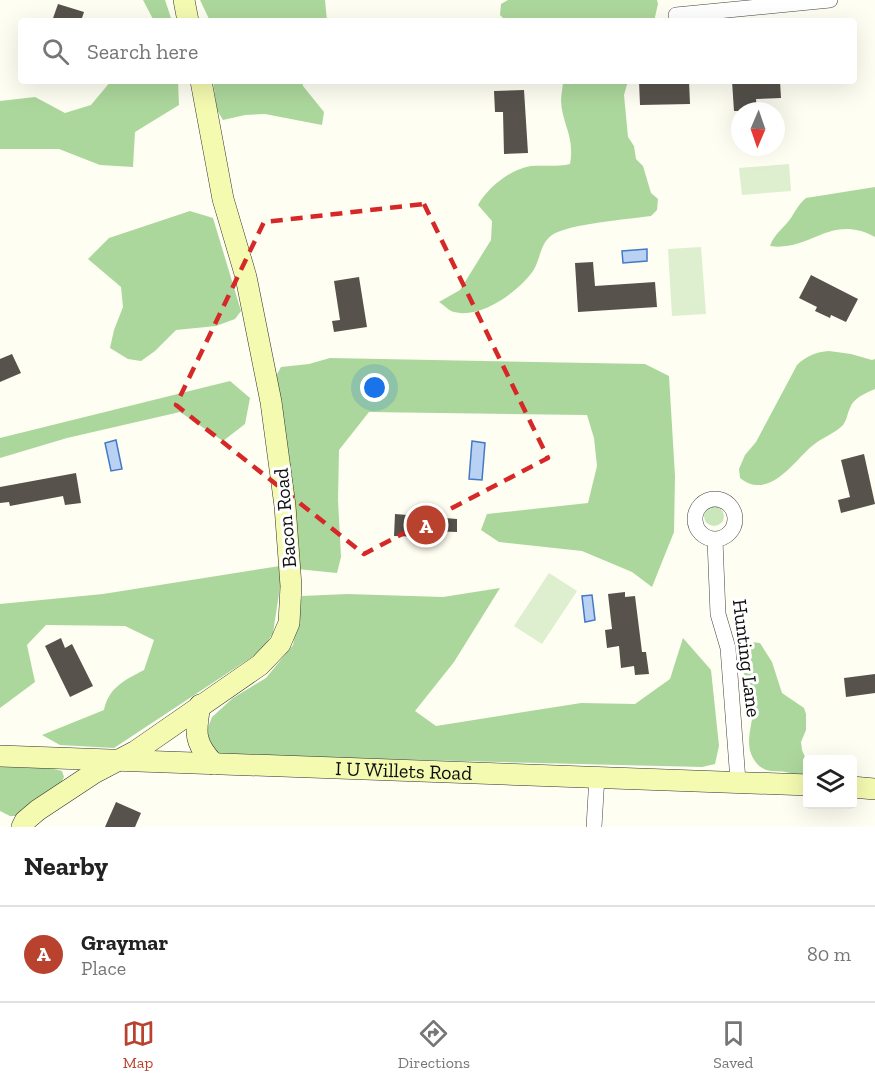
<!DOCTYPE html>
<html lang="en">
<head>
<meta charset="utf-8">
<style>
	:root { --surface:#fff; --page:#f6f6f6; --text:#222; --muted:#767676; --line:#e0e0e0; --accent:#b8422e }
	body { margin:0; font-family:"Zilla Slab",serif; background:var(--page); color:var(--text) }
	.controls { position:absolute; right:18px; bottom:18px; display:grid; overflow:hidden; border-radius:6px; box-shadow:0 6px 24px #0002 }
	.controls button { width:54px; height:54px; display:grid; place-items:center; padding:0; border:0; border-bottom:2px solid var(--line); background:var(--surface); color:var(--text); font:30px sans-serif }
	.compass { position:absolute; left:731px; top:102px; width:54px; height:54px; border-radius:50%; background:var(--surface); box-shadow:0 6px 24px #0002; rotate:182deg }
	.you { position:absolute; left:375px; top:388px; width:21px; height:21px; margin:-15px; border:4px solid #fff; border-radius:50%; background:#1a73e8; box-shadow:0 0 0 9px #1a73e833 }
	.badge { display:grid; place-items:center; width:39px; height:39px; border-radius:50%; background:var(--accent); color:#fff; font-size:20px; font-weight:700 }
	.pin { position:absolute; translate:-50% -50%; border:3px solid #fff; box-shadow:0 2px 6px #0006 }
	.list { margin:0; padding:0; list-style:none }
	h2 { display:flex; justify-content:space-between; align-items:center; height:78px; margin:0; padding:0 24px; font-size:26px }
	h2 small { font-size:20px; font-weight:400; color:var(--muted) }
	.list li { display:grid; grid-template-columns:39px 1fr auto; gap:18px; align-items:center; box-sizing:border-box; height:96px; padding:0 24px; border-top:2px solid var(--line) }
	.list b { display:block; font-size:22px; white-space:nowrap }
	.list p { margin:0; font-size:20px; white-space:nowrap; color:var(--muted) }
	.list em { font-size:20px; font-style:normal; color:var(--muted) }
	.icon { flex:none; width:33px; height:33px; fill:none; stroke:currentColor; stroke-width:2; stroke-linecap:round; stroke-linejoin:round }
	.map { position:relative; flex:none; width:875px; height:827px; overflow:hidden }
	.search { position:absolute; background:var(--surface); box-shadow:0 6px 24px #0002; left:18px; right:18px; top:18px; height:66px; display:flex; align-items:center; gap:15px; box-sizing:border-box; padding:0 21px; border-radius:6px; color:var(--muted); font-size:22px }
	.sheet { height:174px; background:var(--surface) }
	nav { display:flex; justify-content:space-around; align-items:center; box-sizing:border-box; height:84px; border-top:2px solid var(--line); background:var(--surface); font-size:16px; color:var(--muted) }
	nav a { display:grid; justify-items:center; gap:3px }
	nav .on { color:var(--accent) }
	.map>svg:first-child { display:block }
	.green { fill:#cae7bc }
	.forest { fill:#acd79c }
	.pitch { fill:#ddefce }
	.water { fill:#b9d2f3; stroke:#4479c6; stroke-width:1.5 }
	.building { fill:#57524c }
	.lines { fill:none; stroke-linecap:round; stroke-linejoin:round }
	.street-casing { stroke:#424242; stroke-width:16 }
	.secondary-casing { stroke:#313131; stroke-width:22 }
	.street { stroke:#fff; stroke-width:15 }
	.secondary { stroke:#f4fab0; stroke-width:21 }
	.marked { fill:none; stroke:#d62828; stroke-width:4.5; stroke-dasharray:12 8; stroke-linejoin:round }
	.labels { text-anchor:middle; stroke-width:6; stroke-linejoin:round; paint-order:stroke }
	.street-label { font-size:20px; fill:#0f0f0f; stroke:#fff }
</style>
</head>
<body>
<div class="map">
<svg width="875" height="827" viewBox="0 0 875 827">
	<rect width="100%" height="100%" fill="#fefef2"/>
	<!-- green -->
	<circle class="green" cx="714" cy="516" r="10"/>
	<!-- forest -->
	<g class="forest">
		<path d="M 143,0 L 165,0 L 172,21 L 154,21 Z"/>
		<path d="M 200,0 L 325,0 L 327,21 L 210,21 Z"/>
		<path d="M 508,0 L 657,0 L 658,4 L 654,21 L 506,21 L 500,15 L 501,4 Z"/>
		<path d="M 111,81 L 178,81 L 179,105 L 135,132 L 133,167 L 100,165 L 59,149 L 0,149 L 0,101 L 35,97 L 65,113 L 91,105 Z"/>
		<path d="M 213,81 L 302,81 L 303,86 L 324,112 L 322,125 L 265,114 L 245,115 L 223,120 L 217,110 Z"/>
		<path d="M 563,81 L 628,81 L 624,95 L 628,137 L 634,146 L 636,159 L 643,166 L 651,193 L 658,199 L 657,210 L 651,216 C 629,219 568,224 552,235 C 540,243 540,261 533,271 C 518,292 481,319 454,312 C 449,311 444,305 439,302 L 460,290 L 491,240 L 492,221 L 478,205 C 488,187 511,169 531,166 C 545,165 557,167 570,164 C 575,136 562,124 561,101 C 561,94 563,87 563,81 Z"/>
		<path d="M 875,187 L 875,237 C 830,213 811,252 770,246 C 774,234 784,228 791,218 C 796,210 799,204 806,198 Z"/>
		<path d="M 190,211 L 213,218 L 241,311 L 235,319 L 216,326 L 176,330 L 155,351 L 141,361 L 128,359 L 110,348 L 114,330 L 123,307 L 121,287 L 88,259 L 109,238 Z"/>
		<path d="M 829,351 L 851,354 L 872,360 L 875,359 L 875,389 C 866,393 853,398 850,408 C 847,414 847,420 843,425 C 834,434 821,438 812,446 C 793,462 769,501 740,478 L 739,469 L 745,455 L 756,442 L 797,365 C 806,356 816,352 829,351 Z"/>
		<path d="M 330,358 L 645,364 L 669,376 L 675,476 L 674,532 L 652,587 L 632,572 L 582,551 L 499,542 L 481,530 L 487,514 L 588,503 L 597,466 L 594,438 L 587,415 L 369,412 L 339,450 L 338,500 L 341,557 L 337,573 L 297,569 L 275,378 L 281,367 L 309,364 Z"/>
		<path d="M 230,381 L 250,398 L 245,424 L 223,441 L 180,412 L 67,438 L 0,458 L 0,438 Z"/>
		<path d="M 280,566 L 280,587 L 273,633 L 261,651 L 114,748 L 60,745 L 42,735 L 104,710 C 109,687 125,680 144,670 L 154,640 L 125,626 L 46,625 L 27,645 L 35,682 L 0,708 L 0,604 L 103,594 Z"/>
		<path d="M 500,588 L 454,662 L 415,711 L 436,726 L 581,703 L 635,704 L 670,679 L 683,638 L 711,670 L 719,746 L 715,764 L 702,767 L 222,755 L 208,746 L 206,733 L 212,717 L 233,698 L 266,678 L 293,645 L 302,596 L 347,594 L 443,597 Z"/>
		<path d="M 751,642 L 760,643 L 772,662 L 782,693 L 804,708 L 806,714 L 806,730 L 801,742 L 802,750 L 807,762 L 807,778 L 797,777 C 784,765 765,780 753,758 C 744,742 753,725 753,708 C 753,692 742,680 743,663 C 743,655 746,648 751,642 Z"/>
		<path d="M 0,767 L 50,768 L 62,771 L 64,777 L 61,783 L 17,816 L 10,816 L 0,811 Z"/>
	</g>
	<!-- pitch -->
	<g class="pitch">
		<path d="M 789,164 L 791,191 L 742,195 L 739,168 Z"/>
		<path d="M 701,247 L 706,314 L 672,316 L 668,249 Z"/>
		<path d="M 549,573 L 577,591 L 542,644 L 514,626 Z"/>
	</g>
	<!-- water -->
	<g class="water">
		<path d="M 647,249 L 647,261 L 623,263 L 622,251 Z"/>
		<path d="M 116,440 L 122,469 L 111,471 L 105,443 Z"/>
		<path d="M 472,441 L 485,443 L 482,480 L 469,479 Z"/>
		<path d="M 592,595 L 595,620 L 585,622 L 582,596 Z"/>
	</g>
	<!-- building -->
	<g class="building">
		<path d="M 58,4 L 84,12 L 81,21 L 52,21 Z"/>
		<path d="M 639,81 L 689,81 L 690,104 L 640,105 Z"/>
		<path d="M 732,81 L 780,81 L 781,98 L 756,99 L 757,111 L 734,111 Z"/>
		<path d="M 524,90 L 528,153 L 504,154 L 503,112 L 495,112 L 494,91 Z"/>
		<path d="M 593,262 L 595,286 L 655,282 L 657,307 L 578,312 L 575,263 Z"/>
		<path d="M 811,275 L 858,299 L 846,322 L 831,315 L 830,318 L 815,311 L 817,307 L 799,298 Z"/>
		<path d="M 359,277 L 367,327 L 334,332 L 332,321 L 340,320 L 334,281 Z"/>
		<path d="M 12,354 L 21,373 L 0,382 L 0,359 Z"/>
		<path d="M 864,454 L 875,504 L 841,513 L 838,500 L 850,497 L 841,460 Z"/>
		<path d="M 76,473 L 81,503 L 65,505 L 63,496 L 10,506 L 9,502 L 0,503 L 0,487 Z"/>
		<path d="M 395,514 L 457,519 L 457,532 L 426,531 L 426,537 L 394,536 Z"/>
		<path d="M 625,592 L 625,597 L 635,596 L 642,652 L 646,652 L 649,674 L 635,675 L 634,666 L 621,668 L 619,646 L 607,648 L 605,630 L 612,629 L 608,594 Z"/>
		<path d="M 61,638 L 65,648 L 72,644 L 93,686 L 70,697 L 45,646 Z"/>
		<path d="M 875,674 L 875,693 L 846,697 L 844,678 Z"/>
		<path d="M 116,802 L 141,813 L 135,827 L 105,827 Z"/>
	</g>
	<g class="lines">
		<!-- street casing -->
		<g class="street-casing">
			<g id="street">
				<path d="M 676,15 L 830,0"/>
				<circle cx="715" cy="519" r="20"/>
				<path d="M 715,540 L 718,614 L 728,648 L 738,781"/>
				<path d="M 594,827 L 597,776"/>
			</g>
		</g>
		<!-- secondary casing -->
		<g class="secondary-casing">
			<g id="secondary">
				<path d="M 184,0 L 188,21"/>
				<path d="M 200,705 C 195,733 194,743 214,764"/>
				<path id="s1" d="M 0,756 L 808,785"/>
				<path d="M 852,787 L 875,789"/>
				<path d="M 22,827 L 25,821 L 38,810 L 94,773 L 136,751 L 260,665 L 280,644 L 289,623 L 291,586 L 285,506 L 271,402 L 246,277 L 223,199 L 201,81"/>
			</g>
		</g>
		<!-- street -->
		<use href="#street" class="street"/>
		<!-- secondary -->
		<use href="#secondary" class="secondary"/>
	</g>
	<!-- marked area -->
	<path class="marked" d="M 424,204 L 548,458 L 364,554 L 176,405 L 264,222 Z"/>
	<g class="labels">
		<!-- street labels -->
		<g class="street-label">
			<text transform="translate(285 518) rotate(-95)" y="7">Bacon Road</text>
			<text transform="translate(747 658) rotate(83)" y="7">Hunting Lane</text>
			<text dy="7" stroke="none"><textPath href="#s1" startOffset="404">I U Willets Road</textPath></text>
		</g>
	</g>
</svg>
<div class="controls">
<button><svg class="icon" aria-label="layers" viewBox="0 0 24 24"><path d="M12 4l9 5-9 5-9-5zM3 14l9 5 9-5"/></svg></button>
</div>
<svg class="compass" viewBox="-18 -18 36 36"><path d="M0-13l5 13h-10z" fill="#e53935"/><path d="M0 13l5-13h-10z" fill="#767676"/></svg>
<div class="you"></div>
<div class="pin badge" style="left:426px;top:525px">A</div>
<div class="search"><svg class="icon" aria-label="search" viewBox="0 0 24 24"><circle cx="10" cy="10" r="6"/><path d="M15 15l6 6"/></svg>Search here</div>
</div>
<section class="sheet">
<h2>Nearby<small></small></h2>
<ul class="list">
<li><span class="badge">A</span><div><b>Graymar</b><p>Place</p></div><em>80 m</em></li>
</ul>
</section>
<nav>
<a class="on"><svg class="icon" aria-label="map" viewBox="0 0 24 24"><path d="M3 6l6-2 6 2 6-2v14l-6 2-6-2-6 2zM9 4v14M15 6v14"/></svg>Map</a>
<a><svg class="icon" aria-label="directions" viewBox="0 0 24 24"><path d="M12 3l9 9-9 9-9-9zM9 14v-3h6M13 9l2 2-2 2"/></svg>Directions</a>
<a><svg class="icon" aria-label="saved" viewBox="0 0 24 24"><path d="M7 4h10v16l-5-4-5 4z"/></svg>Saved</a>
</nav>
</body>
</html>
